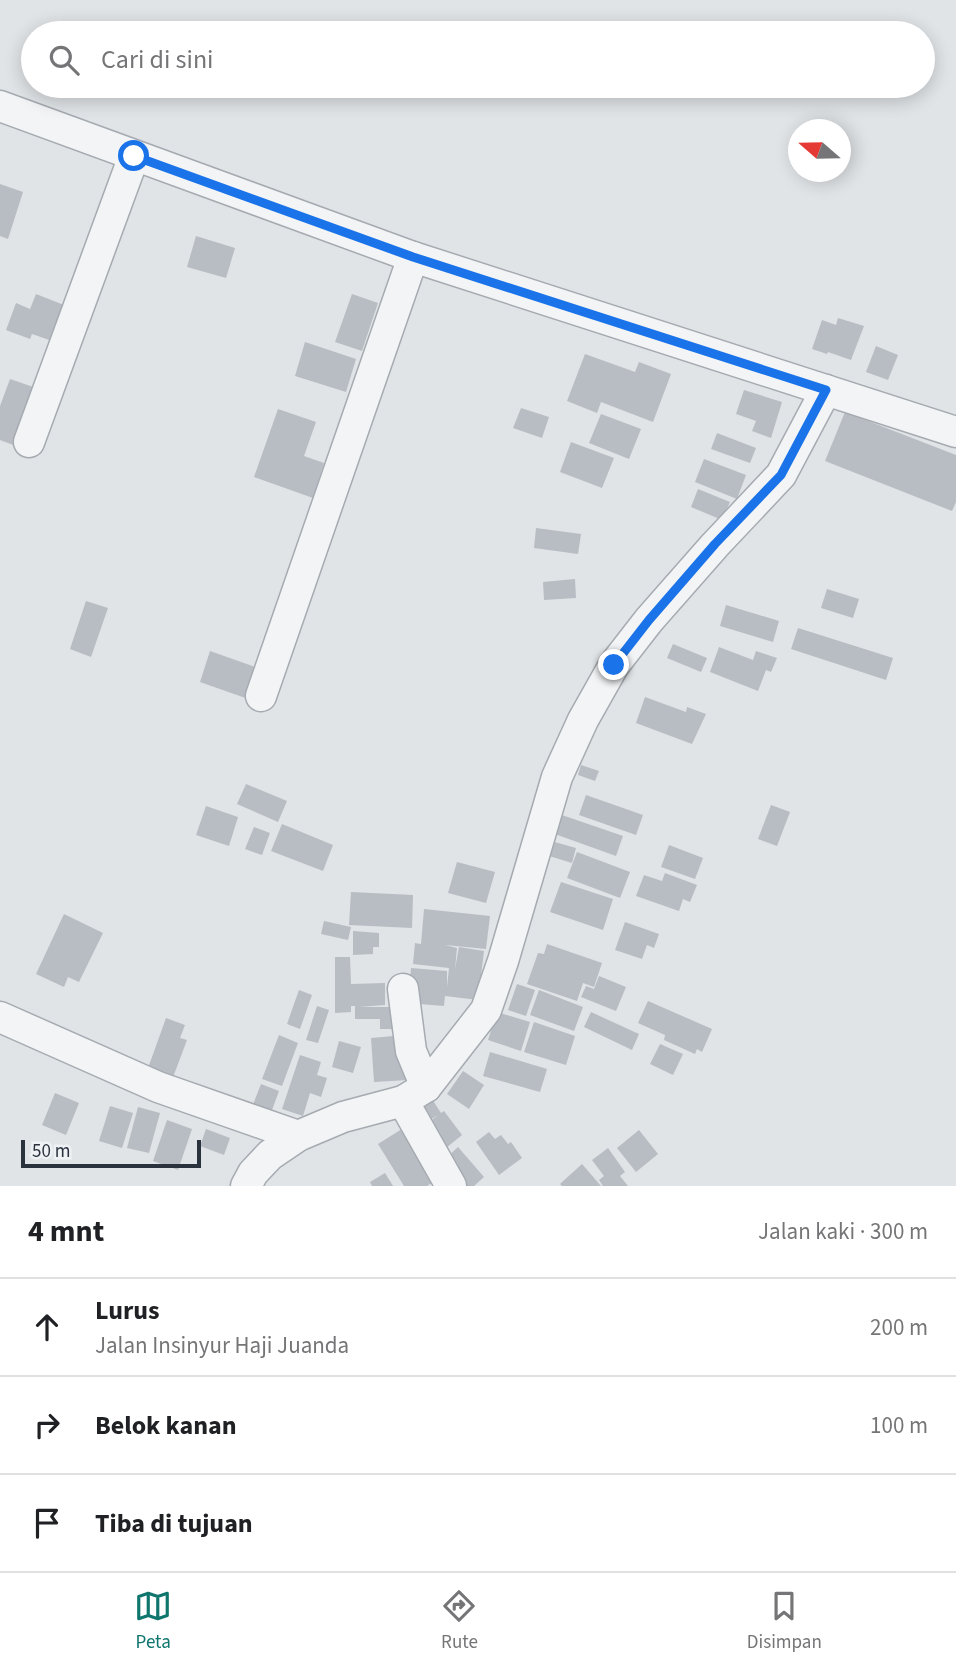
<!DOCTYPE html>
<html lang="id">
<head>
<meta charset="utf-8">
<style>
	:root { --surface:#fff; --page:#f6f6f6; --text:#202124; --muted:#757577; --line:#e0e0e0; --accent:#0f766e }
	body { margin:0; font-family:"Source Sans 3",sans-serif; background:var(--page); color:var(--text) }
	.compass { position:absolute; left:788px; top:119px; width:63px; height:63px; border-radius:50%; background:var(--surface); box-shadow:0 4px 18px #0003; rotate:290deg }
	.scale { position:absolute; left:21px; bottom:18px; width:180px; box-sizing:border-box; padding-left:7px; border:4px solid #2a333d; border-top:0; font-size:19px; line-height:24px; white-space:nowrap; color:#2a333d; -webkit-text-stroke:5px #eff2f5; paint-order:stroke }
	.stop { position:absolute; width:21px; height:21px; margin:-16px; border:5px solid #1a73e8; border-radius:50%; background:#fff }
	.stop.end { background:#1a73e8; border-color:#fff; box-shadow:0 2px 7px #0008 }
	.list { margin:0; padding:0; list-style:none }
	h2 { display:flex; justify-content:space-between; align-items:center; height:91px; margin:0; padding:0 28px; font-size:30px }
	h2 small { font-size:23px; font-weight:400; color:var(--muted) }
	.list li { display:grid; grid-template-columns:46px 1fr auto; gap:21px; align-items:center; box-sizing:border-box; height:98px; padding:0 28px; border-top:2px solid var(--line) }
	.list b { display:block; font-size:26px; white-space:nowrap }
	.list p { margin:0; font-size:23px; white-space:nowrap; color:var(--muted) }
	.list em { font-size:23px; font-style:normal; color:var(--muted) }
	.icon { flex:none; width:38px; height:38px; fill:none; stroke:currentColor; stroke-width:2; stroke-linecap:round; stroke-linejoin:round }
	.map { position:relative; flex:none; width:956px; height:1186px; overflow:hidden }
	.search { position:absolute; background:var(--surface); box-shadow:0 4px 18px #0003; left:21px; right:21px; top:21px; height:77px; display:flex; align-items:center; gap:18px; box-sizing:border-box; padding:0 24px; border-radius:38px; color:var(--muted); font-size:26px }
	.sheet { height:385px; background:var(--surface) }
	nav { display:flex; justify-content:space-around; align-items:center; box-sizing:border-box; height:98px; border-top:2px solid var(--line); background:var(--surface); font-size:19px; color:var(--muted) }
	nav a { display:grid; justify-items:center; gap:4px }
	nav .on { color:var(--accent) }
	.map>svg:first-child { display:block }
	.building { fill:#b8bdc4 }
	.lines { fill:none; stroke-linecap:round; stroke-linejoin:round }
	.minor-casing { stroke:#a6abb1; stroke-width:33 }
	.minor { stroke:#f2f4f6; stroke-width:30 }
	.route { stroke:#1a73e8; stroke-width:9 }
</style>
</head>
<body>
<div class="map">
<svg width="956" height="1186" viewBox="0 0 956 1186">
	<rect width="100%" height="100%" fill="#e0e4e7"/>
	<!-- building -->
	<g class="building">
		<path d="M 0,184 L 23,192 L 8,239 L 0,236 Z"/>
		<path d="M 196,236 L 235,248 L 226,278 L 187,267 Z"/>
		<path d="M 36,294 L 69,307 L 55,342 L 32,334 L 30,339 L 6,330 L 16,303 L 30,309 Z"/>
		<path d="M 352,294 L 378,303 L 362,351 L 335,342 Z"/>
		<path d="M 838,318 L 864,326 L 851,360 L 828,352 L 827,354 L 812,349 L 822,320 L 836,325 Z"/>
		<path d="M 305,342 L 356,359 L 346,392 L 295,376 Z"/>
		<path d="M 876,346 L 898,355 L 888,380 L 866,372 Z"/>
		<path d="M 585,354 L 635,372 L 639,362 L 671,374 L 653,422 L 601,402 L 597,413 L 567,401 Z"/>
		<path d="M 10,379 L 42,390 L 21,448 L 0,440 L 0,406 Z"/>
		<path d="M 744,390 L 782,402 L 771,438 L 752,431 L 756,421 L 736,414 Z"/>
		<path d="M 521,408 L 549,417 L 542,438 L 513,428 Z"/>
		<path d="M 278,409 L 316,422 L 304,456 L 324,463 L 313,498 L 254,477 Z"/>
		<path d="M 845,412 L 956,455 L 956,502 L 952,511 L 825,461 Z"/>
		<path d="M 601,414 L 641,429 L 629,459 L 589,443 Z"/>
		<path d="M 717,433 L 756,448 L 750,463 L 711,449 Z"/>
		<path d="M 571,442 L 614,458 L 602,488 L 560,472 Z"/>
		<path d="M 704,459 L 746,475 L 737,499 L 695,482 Z"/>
		<path d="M 698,489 L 730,502 L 722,520 L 691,507 Z"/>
		<path d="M 536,528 L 581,534 L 578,554 L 534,548 Z"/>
		<path d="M 575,579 L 576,598 L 544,600 L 543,582 Z"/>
		<path d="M 827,589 L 859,599 L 853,618 L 821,608 Z"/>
		<path d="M 86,601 L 108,608 L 91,657 L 70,649 Z"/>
		<path d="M 726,605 L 779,621 L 773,642 L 720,626 Z"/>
		<path d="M 798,628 L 893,658 L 886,680 L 791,649 Z"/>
		<path d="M 673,644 L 707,658 L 701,672 L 667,658 Z"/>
		<path d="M 719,647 L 753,660 L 756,651 L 777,658 L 771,672 L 766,670 L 758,691 L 710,672 Z"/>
		<path d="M 210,651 L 264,670 L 254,701 L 200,682 Z"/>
		<path d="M 645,697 L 686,712 L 687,707 L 706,714 L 692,744 L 636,723 Z"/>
		<path d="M 581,765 L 599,771 L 595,781 L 578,775 Z"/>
		<path d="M 246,784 L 287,801 L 278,822 L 237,804 Z"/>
		<path d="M 586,795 L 643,815 L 636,835 L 579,815 Z"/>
		<path d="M 771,805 L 790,812 L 777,846 L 758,839 Z"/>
		<path d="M 206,806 L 238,817 L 229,846 L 196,835 Z"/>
		<path d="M 559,814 L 623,836 L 616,856 L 552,833 Z"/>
		<path d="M 282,824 L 333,845 L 323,871 L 271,851 Z"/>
		<path d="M 254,827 L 270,833 L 262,855 L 245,849 Z"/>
		<path d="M 551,841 L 576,848 L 572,863 L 546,855 Z"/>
		<path d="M 669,845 L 703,858 L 695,879 L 661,867 Z"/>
		<path d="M 577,852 L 630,872 L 620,898 L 567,878 Z"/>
		<path d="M 457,862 L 495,872 L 486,903 L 448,893 Z"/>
		<path d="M 665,873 L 697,885 L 690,902 L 683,899 L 679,911 L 636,896 L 644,875 L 662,881 Z"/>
		<path d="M 561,882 L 613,899 L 603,930 L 550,912 Z"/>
		<path d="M 351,892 L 413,895 L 412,928 L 349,925 Z"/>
		<path d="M 424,909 L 490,916 L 486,949 L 445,945 L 457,948 L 455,969 L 459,947 L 484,951 L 478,1000 L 445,996 L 444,1006 L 408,1003 L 411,968 L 447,971 L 447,987 L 449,968 L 413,964 L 415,943 L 421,944 Z"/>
		<path d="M 64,914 L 103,933 L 79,982 L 68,977 L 64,987 L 36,974 Z"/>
		<path d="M 324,921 L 351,927 L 348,940 L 321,934 Z"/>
		<path d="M 625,922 L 659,934 L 654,948 L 647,945 L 642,959 L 615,950 Z"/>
		<path d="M 353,931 L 379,933 L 379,947 L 373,947 L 373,954 L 353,955 Z"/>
		<path d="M 547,944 L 602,963 L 594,987 L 583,983 L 577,1001 L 527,984 L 538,953 L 544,954 Z"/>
		<path d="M 335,957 L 350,957 L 351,984 L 385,983 L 385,1005 L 359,1007 L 392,1007 L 392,1029 L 380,1029 L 380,1019 L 355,1019 L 355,1006 L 351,1006 L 351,1012 L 335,1013 Z"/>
		<path d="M 599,976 L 626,987 L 616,1011 L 581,997 L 586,986 L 594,989 Z"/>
		<path d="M 517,984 L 535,990 L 526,1016 L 508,1010 Z"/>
		<path d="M 299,990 L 312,995 L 300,1029 L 287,1024 Z"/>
		<path d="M 539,990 L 583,1007 L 574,1031 L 530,1015 Z"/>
		<path d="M 648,1001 L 712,1029 L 702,1052 L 697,1049 L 695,1054 L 664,1040 L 665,1035 L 638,1023 Z"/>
		<path d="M 317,1006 L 329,1010 L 318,1043 L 306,1040 Z"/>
		<path d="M 497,1012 L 530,1022 L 521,1051 L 488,1040 Z"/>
		<path d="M 591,1012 L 639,1034 L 632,1050 L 584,1027 Z"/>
		<path d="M 166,1018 L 185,1025 L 180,1038 L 187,1040 L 172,1080 L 147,1071 Z"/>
		<path d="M 534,1022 L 575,1036 L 566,1065 L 524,1052 Z"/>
		<path d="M 279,1035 L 298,1043 L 282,1086 L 262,1079 Z"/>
		<path d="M 405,1035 L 408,1080 L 374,1082 L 371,1038 Z"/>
		<path d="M 339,1041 L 361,1047 L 353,1073 L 332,1067 Z"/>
		<path d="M 660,1044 L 683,1054 L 673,1075 L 650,1064 Z"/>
		<path d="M 490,1052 L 547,1069 L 540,1092 L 483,1076 Z"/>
		<path d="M 300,1055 L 321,1062 L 317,1075 L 327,1078 L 321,1097 L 310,1093 L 303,1116 L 282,1109 Z"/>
		<path d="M 463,1071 L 484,1085 L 469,1109 L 447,1094 Z"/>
		<path d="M 261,1084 L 279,1091 L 268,1121 L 249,1115 Z"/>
		<path d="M 426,1090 L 441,1113 L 444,1111 L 462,1135 L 446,1148 L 427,1124 L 438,1115 L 427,1122 L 412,1099 Z"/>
		<path d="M 55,1093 L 79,1103 L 66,1135 L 42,1125 Z"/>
		<path d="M 110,1106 L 133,1113 L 122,1148 L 99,1141 Z"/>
		<path d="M 138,1107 L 160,1113 L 149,1153 L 127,1148 Z"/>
		<path d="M 167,1120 L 192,1129 L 178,1170 L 153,1161 Z"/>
		<path d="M 405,1127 L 437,1180 L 427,1186 L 404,1186 L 378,1144 Z"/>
		<path d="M 206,1129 L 230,1138 L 224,1155 L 200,1146 Z"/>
		<path d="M 639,1130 L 658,1154 L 636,1172 L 617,1148 Z"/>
		<path d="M 489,1132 L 495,1139 L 501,1135 L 508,1144 L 511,1142 L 522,1158 L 499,1175 L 476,1142 Z"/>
		<path d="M 458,1147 L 484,1177 L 474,1186 L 467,1186 L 445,1159 Z"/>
		<path d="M 608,1148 L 625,1172 L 620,1176 L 628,1186 L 603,1186 L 599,1180 L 604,1176 L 592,1160 Z"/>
		<path d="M 582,1164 L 601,1186 L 562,1186 L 560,1184 Z"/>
		<path d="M 385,1173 L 393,1186 L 372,1186 L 370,1182 Z"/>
	</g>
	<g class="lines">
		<!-- minor casing -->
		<g class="minor-casing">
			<g id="minor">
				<path d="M 0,106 L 413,257 L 956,432"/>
				<path d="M 29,442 L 134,156"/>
				<path d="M 261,696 L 413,257"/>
				<path d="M 403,989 L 411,1051 L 426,1087"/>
				<path d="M 0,1017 L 158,1087 L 298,1136"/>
				<path d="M 403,1101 L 451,1186"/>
				<path d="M 246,1186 L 253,1173 L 270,1155 L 298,1136 L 343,1117 L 403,1101 L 426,1087 L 486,1010 L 503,961 L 557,777 L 583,720 L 614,665 L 649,620 L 715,545 L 781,475 L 826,390"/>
			</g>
		</g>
		<!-- minor -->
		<use href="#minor" class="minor"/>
	</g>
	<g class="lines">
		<!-- route -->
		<path class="route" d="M 134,156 L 413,257 L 826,390 L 781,475 L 715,544 L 649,620 L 614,665"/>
	</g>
</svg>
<svg class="compass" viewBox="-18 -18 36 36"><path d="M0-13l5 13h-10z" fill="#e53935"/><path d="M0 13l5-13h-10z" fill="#757577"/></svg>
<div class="scale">50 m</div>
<div class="stop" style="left:134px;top:156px"></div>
<div class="stop end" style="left:614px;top:665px"></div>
<div class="search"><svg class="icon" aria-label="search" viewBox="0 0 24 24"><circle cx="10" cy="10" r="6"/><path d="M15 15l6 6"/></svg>Cari di sini</div>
</div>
<section class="sheet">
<h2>4 mnt<small>Jalan kaki · 300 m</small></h2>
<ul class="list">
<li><svg class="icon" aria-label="ahead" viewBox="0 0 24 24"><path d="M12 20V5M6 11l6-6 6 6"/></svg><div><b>Lurus</b><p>Jalan Insinyur Haji Juanda</p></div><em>200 m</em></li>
<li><svg class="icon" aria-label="right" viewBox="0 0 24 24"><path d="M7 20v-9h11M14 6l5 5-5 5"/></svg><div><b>Belok kanan</b></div><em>100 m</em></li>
<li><svg class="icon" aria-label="arrive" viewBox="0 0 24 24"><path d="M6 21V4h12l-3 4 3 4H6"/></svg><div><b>Tiba di tujuan</b></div></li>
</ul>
</section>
<nav>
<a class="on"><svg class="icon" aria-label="map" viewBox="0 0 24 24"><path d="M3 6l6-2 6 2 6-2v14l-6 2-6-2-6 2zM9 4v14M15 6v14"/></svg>Peta</a>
<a><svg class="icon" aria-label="directions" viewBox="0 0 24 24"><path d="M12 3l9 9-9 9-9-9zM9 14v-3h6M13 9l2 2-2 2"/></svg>Rute</a>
<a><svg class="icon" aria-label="saved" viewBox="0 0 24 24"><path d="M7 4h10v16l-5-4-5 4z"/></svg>Disimpan</a>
</nav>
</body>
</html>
